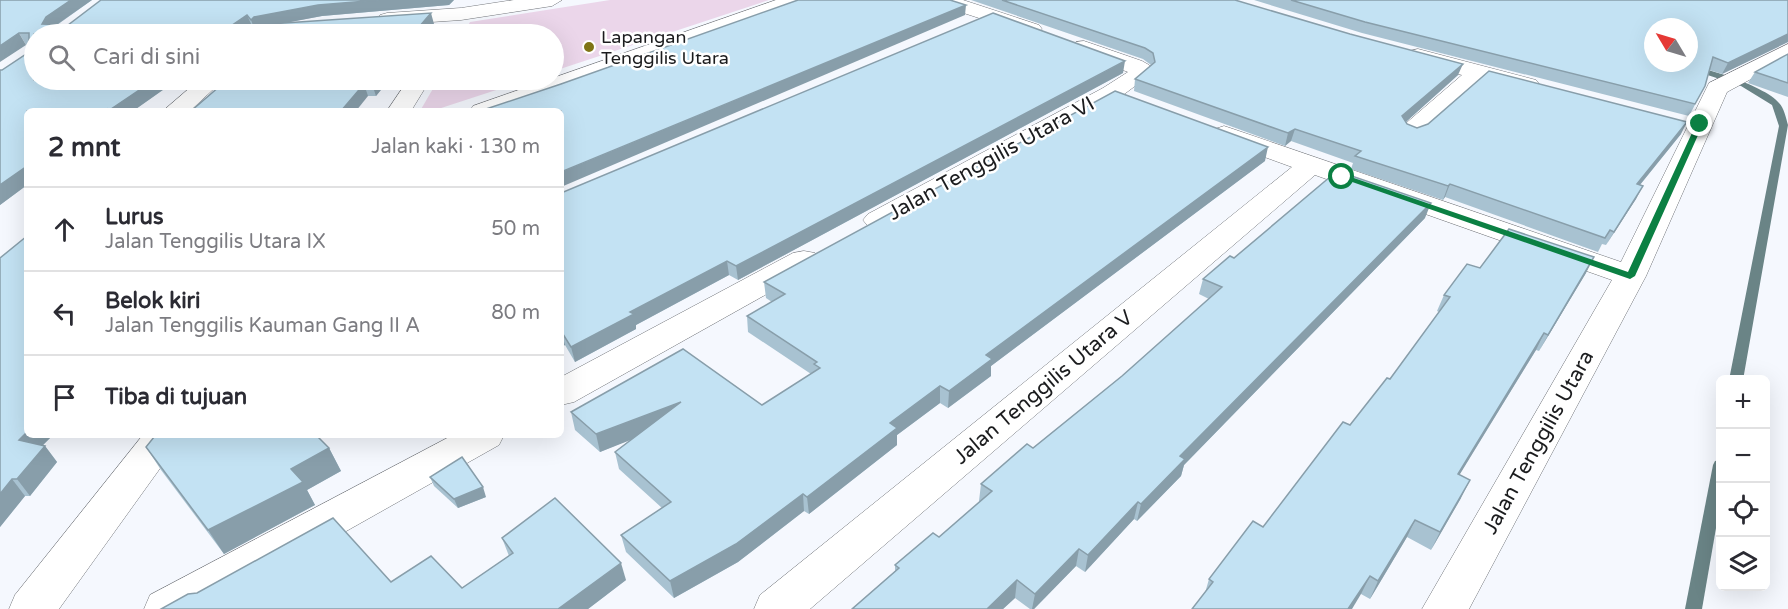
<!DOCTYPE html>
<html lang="id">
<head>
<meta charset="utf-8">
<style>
	:root { --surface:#fff; --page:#f7f7f7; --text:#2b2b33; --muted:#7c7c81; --line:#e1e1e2 }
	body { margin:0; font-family:"Varela Round",sans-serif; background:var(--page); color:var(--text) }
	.controls { position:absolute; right:18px; bottom:18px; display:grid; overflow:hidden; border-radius:9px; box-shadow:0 6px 24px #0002 }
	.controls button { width:54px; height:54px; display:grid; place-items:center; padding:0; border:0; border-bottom:2px solid var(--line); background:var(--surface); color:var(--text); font:30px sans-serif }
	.compass { position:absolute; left:1644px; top:18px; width:54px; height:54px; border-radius:50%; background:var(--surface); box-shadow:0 6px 24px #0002; rotate:308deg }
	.stop { position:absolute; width:18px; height:18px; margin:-14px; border:4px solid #0b8043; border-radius:50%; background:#fff }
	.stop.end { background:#0b8043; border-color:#fff; box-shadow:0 2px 6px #0008 }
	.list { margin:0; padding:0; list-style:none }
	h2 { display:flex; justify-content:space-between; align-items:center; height:78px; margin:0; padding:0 24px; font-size:26px }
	h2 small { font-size:20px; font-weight:400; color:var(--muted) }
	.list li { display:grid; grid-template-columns:39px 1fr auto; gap:18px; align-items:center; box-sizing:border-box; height:84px; padding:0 24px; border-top:2px solid var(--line) }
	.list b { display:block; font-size:22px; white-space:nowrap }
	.list p { margin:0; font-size:20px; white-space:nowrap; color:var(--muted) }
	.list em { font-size:20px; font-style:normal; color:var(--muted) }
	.icon { flex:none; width:33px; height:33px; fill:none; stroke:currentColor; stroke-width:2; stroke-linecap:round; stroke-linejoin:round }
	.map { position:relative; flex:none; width:1788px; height:609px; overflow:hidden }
	.search { position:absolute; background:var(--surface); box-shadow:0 6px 24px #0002; left:24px; top:24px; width:540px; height:66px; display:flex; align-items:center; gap:15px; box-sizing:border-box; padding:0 21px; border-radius:33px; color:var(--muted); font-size:22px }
	.panel { position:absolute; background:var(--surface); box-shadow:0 6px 24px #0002; left:24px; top:108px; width:540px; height:330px; border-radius:9px }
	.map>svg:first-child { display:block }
	.green { fill:#ebd6ea }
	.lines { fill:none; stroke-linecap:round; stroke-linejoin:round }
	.stream { fill:#6a8486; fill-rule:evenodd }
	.minor-casing { stroke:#717479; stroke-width:1 }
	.minor { fill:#fff; fill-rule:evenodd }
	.wall { fill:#a8c2d1 }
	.shaded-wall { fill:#889eaa }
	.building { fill:#c3e2f3; stroke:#889eaa; stroke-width:1.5; fill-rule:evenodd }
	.route { fill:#0b8043 }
	.poi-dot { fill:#7f7416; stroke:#fff; stroke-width:2 }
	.labels { text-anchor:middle; stroke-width:5; stroke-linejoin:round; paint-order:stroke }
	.far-poi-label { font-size:18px; fill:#1b1c1e; stroke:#fff; text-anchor:start }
	.street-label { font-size:21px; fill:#1b1c1e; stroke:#fff }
</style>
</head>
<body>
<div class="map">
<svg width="1788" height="609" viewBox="0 0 1788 609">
	<rect width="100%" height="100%" fill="#f5f8fe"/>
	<!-- green -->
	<g class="green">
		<path d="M 610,0 L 769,0 L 554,71 L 554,34 L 463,34 L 470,22 Z"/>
		<path d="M 438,80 L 527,80 L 432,111 L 420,111 Z"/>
	</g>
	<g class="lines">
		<!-- stream -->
		<g class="stream">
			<path d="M 1671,63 C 1694,63 1765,85 1779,103 C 1784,108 1786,118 1788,125 L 1743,380 L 1729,380 L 1779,126 L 1772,105 L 1741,86 Z"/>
			<path d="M 1720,460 L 1720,505 L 1702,609 L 1685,609 L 1713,465 L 1715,461 Z"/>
		</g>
		<!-- minor casing -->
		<g class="minor-casing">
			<g id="minor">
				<path d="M 514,0 L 562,0 L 552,6 L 461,20 L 387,25 L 380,23 L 377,19 L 380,15 L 387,13 L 461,8 Z"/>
				<path d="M 776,0 L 804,0 L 801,4 L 505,111 L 470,111 L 473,106 Z"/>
				<path d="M 933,0 L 963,0 L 1039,25 L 1042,29 L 1039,33 L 1025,33 L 936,4 Z"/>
				<path d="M 1084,41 L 1142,61 L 1149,65 L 1151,74 L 1119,98 L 888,226 L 878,229 L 868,226 L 863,220 L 868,214 L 1103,88 L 1128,72 L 1076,52 L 1073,47 L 1076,42 Z"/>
				<path d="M 1788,44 L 1788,59 L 1727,92 L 1646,276 L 1469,609 L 1422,609 L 1612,280 L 1315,175 L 810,609 L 754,609 L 760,595 L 1292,167 L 1215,139 L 1211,134 L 1215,129 L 1224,126 L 1233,129 L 1621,262 L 1709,83 Z"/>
				<path d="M 1418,49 L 1536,80 L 1540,85 L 1536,90 L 1528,92 L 1483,80 L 1422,135 L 1413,138 L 1404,135 L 1400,130 L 1404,125 L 1462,75 L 1410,61 L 1407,56 L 1410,51 Z"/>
				<path d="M 199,80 L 223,80 L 190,111 L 163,111 Z"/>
				<path d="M 408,80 L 430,80 L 411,111 L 387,111 Z"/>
				<path d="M 804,251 L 815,253 L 819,260 L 815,267 L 574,402 L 561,405 L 561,377 L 793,253 Z"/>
				<path d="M 143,435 L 184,435 L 59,609 L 9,609 L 15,595 Z"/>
				<path d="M 453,435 L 504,435 L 499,445 L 208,609 L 144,609 L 150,595 Z"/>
			</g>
		</g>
		<!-- minor -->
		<use href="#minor" class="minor"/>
	</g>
	<!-- wall -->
	<g class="wall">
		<path d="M 0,0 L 92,0 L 57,25 L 68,25 L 101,0 L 454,0 L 449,5 L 322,16 L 284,23 L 434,24 L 425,34 L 259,34 L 257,30 L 255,31 L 252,26 L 240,34 L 34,34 L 34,80 L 177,80 L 133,111 L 27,111 L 27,185 L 0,205 L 0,70 L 2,70 L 29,52 L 29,45 L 26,45 Z"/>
		<path d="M 971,0 L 1235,0 L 1458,75 L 1406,122 L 1407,124 L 1417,128 L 1681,134 L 1640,185 L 1636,199 L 1606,245 L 1602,244 L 1598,252 L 1445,197 L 1443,200 L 1351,169 L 1353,163 L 1291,141 L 1285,146 L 1134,91 L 1135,79 L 1151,65 L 1143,59 Z"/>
		<path d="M 1254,0 L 1788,0 L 1788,42 L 1722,74 L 1709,70 L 1705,86 L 1689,116 L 1362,33 Z"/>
		<path d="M 1788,54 L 1788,97 L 1748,83 L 1755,72 Z"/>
		<path d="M 1123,73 L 738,280 L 729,275 L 636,325 L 636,329 L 575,362 L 565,345 L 561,347 L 561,193 Z"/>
		<path d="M 227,80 L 389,80 L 376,96 L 368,96 Z"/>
		<path d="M 1265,161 L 991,366 L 991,376 L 948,408 L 940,403 L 897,435 L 897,445 L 809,514 L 804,511 L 738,562 L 674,598 L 626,552 L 621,535 L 662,508 L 619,469 L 615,452 L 631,439 L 600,452 L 575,430 L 571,412 L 762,405 L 811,374 L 748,332 L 747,316 L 772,302 L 766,298 L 764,282 Z"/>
		<path d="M 1425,218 L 1184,465 L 1181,476 L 1137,521 L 1134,519 L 1085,572 L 1076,566 L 1034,609 L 1030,609 L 1015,598 L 1003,609 L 852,609 L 895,571 L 895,565 L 939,537 L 981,501 L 979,501 L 981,484 L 1033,448 L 1122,376 L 1209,299 L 1199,294 L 1203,279 L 1234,258 Z"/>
		<path d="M 0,258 L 27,435 L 53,435 L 43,445 L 45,446 L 57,462 L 30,496 L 25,496 L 0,527 Z"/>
		<path d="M 1480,268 L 1586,273 L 1539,351 L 1536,350 L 1459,475 L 1461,498 L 1431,550 L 1407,537 L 1370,599 L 1361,594 L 1205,593 L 1209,579 L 1263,527 L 1390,379 L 1439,312 L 1437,311 L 1444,295 Z"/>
		<path d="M 146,447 L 329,448 L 341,471 L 307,490 L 315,505 L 224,554 L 161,470 Z"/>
		<path d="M 430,477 L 486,497 L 458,508 L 434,486 Z"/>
		<path d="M 502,538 L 626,580 L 588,609 L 391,582 L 462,588 L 509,556 Z"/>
	</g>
	<!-- shaded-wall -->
	<g class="shaded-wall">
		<path d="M 71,0 L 92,0 L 52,28 L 42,24 L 46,17 Z"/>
		<path d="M 379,0 L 454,0 L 449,5 L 322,16 L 259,28 L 255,25 L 257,30 L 255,31 L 251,20 L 254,17 L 318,5 Z"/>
		<path d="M 966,5 L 965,15 L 561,187 L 561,172 Z"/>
		<path d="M 431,13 L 434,24 L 425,34 L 413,34 Z"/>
		<path d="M 247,15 L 252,26 L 240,34 L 219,34 Z"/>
		<path d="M 19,33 L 26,45 L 0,62 L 0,46 Z"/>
		<path d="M 1788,34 L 1788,42 L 1722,74 L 1728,63 Z"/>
		<path d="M 1125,61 L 1123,73 L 738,280 L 736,266 Z"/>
		<path d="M 1463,64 L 1458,75 L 1398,129 L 1402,116 Z"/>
		<path d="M 154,80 L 177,80 L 133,111 L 108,111 Z"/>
		<path d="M 375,80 L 389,80 L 376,96 L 372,84 Z"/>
		<path d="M 364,84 L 368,96 L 356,111 L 341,111 Z"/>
		<path d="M 1687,122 L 1681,134 L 1630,197 L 1637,184 Z"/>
		<path d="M 1295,129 L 1291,141 L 1285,146 L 1288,133 Z"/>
		<path d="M 1268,147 L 1265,161 L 991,366 L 991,376 L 948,408 L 949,391 L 986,355 Z"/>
		<path d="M 27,166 L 27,185 L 0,205 L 0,185 Z"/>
		<path d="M 1450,184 L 1445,197 L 1443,200 L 1448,186 Z"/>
		<path d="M 1643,186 L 1636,199 L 1606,245 L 1614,232 Z"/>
		<path d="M 1431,203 L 1425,218 L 1184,465 L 1181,476 L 1137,521 L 1141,504 L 1180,456 Z"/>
		<path d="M 1594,257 L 1586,273 L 1539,351 L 1548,335 Z"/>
		<path d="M 727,261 L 729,275 L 636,325 L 636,329 L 575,362 L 571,347 L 630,312 Z"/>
		<path d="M 561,331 L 565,345 L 561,347 Z"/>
		<path d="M 1544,333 L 1536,350 L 1449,492 L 1458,474 Z"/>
		<path d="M 940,386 L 940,403 L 897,435 L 897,445 L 809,514 L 807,497 L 890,423 Z"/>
		<path d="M 681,402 L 684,419 L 600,452 L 596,434 Z"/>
		<path d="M 27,432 L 27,435 L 53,435 L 32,456 L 19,440 Z"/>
		<path d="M 45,446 L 57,462 L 30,496 L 17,479 Z"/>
		<path d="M 329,448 L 341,471 L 307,490 L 315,505 L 224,554 L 208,530 L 291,469 Z"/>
		<path d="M 12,479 L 25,496 L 0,527 L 0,494 Z"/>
		<path d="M 1470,480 L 1461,498 L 1431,550 L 1440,532 Z"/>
		<path d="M 483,487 L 486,497 L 458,508 L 454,499 Z"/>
		<path d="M 803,494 L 804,511 L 738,562 L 674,598 L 670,581 Z"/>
		<path d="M 1138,502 L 1134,519 L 1085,572 L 1088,555 Z"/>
		<path d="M 1415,520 L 1407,537 L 1370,599 L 1378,581 Z"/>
		<path d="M 1079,549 L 1076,566 L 1034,609 L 1032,609 L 1035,594 Z"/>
		<path d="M 621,563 L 626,580 L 588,609 L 558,609 Z"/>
		<path d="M 1370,576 L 1361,594 L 1352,609 L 1348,609 Z"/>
		<path d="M 1017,580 L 1015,598 L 1003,609 L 987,609 Z"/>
	</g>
	<!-- building -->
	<g class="building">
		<path d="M 0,0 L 71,0 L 46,17 L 42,24 L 68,25 L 101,0 L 379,0 L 318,5 L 254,17 L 251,20 L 247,15 L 219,34 L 34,34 L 34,80 L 154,80 L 108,111 L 107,109 L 105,111 L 27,111 L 27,166 L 0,185 L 0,70 L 2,70 L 29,52 L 29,33 L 19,33 L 0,46 Z"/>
		<path d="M 798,0 L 950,0 L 966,5 L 561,172 L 561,111 L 480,111 L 561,84 Z"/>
		<path d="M 1002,0 L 1235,0 L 1350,34 L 1463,64 L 1402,116 L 1407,124 L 1417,128 L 1428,124 L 1489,71 L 1687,122 L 1637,184 L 1643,186 L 1614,232 L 1610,230 L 1605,238 L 1450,184 L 1448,186 L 1355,156 L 1361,151 L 1295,129 L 1288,133 L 1135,79 L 1155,62 L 1153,53 L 1145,48 Z"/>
		<path d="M 1291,0 L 1788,0 L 1788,34 L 1728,63 L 1713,57 L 1705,86 L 1695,104 L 1365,22 ZM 1653,27 L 1689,27 L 1689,63 L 1653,63 Z"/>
		<path d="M 431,13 L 413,34 L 263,34 L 255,25 Z"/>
		<path d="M 993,13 L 1125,61 L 736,266 L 727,261 L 630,312 L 634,314 L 571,347 L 561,331 L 561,193 Z"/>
		<path d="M 1788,54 L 1788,83 L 1755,72 Z"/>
		<path d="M 227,80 L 375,80 L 372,84 L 364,84 L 341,111 L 191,111 Z"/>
		<path d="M 1115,91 L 1268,147 L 986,355 L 992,359 L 949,391 L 940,386 L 890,423 L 897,428 L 807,497 L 803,494 L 736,544 L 670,581 L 621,535 L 671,502 L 615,452 L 681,402 L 596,434 L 571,412 L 683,349 L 762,405 L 820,368 L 814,364 L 817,362 L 747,316 L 785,294 L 764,282 Z"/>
		<path d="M 1337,171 L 1431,203 L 1180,456 L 1185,459 L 1141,504 L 1138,502 L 1088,555 L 1079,549 L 1035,594 L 1017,580 L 987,609 L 852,609 L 899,568 L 895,565 L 933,533 L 939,537 L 992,491 L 981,484 L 1027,444 L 1033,448 L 1122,376 L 1222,287 L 1203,279 L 1230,256 L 1234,258 Z"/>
		<path d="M 1509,229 L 1594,257 L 1548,335 L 1544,333 L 1458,474 L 1470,480 L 1440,532 L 1415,520 L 1378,581 L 1370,576 L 1348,609 L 1192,609 L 1213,582 L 1209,579 L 1253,521 L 1263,527 L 1343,422 L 1350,425 L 1387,378 L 1390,379 L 1450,297 L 1444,295 L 1467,264 L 1480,268 Z"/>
		<path d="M 27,236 L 27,432 L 19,440 L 45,446 L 17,479 L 12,479 L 0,494 L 0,258 Z"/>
		<path d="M 159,435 L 316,435 L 329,448 L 291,469 L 303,482 L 208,530 L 146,447 L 154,437 Z"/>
		<path d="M 462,457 L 483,487 L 454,499 L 430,477 Z"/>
		<path d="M 555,498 L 621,563 L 558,609 L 161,609 L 188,594 L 197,593 L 333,518 L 391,582 L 431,556 L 462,588 L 513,553 L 502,538 Z"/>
	</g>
	<!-- route -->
	<path class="route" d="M 1697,122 L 1703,124 L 1635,276 L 1630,279 L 1338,177 L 1345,175 L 1628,272 Z"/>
	<!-- markers -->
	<circle class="poi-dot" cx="589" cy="47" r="6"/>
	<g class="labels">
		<!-- far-poi labels -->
		<g class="far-poi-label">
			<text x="601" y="43">Lapangan<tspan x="601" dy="21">Tenggilis Utara</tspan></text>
		</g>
		<!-- street labels -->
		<g class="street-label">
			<text transform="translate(991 158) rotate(-29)" y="7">Jalan Tenggilis Utara VI</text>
			<text transform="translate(1043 387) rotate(-40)" y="7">Jalan Tenggilis Utara V</text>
			<text transform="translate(1538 442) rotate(-61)" y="7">Jalan Tenggilis Utara</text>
		</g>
	</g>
</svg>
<div class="controls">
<button>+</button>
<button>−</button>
<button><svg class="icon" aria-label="locate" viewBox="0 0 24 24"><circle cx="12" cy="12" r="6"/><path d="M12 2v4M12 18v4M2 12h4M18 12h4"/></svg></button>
<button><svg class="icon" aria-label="layers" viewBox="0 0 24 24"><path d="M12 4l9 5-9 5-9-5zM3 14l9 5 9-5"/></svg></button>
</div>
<svg class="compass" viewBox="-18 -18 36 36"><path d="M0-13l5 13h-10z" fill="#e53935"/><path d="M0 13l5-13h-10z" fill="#7c7c81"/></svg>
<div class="stop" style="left:1342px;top:177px"></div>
<div class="stop end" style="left:1700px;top:124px"></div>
<div class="search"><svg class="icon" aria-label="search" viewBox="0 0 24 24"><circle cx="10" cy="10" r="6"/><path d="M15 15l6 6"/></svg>Cari di sini</div>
<section class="panel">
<h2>2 mnt<small>Jalan kaki · 130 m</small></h2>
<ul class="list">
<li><svg class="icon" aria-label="ahead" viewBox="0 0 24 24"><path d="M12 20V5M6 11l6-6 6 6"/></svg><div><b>Lurus</b><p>Jalan Tenggilis Utara IX</p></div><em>50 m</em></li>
<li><svg class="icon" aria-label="left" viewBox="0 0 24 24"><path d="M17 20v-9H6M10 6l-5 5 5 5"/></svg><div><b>Belok kiri</b><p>Jalan Tenggilis Kauman Gang II A</p></div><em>80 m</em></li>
<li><svg class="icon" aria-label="arrive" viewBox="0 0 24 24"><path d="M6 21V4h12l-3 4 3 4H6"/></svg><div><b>Tiba di tujuan</b></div></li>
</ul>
</section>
</div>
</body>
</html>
